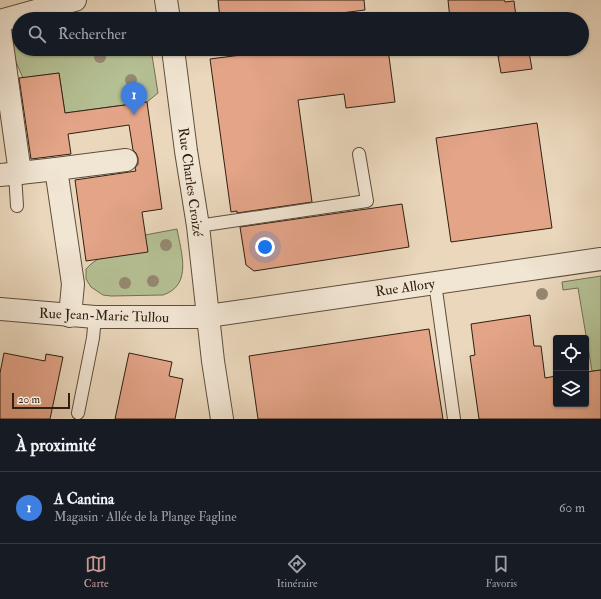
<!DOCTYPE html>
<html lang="fr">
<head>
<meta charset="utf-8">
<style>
	:root { --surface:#171b24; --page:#20242c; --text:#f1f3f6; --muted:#9ea1a6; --line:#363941; --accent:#c59692 }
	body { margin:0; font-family:"IM FELL Double Pica",serif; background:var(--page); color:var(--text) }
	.controls { position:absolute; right:12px; bottom:12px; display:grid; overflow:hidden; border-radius:4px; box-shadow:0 1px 3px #0004 }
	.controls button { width:36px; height:36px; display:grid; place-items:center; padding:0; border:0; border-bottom:1px solid var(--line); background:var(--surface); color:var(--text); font:20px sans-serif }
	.scale { position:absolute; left:12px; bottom:10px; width:58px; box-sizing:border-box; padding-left:4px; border:2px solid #2f2012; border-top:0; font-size:11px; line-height:14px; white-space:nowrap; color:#2f2012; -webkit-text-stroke:3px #f1e5d3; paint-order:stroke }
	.you { position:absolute; left:265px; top:247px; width:14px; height:14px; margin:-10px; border:3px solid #fff; border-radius:50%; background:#1a73e8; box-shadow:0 0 0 6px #1a73e833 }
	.badge { display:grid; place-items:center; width:26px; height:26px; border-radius:50%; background:var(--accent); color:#fff; font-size:13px; font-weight:700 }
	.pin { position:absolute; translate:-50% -33px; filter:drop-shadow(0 1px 2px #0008) }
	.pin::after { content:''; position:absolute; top:21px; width:14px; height:12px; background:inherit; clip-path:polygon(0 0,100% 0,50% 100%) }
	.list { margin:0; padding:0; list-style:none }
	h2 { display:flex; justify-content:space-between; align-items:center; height:52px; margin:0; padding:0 16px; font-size:17px }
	h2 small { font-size:13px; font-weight:400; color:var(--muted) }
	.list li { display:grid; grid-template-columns:26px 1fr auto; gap:12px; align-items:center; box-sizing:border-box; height:72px; padding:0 16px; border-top:1px solid var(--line) }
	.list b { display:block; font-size:15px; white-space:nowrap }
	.list p { margin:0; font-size:13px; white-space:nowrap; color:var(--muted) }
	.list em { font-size:13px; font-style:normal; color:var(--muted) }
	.icon { flex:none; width:22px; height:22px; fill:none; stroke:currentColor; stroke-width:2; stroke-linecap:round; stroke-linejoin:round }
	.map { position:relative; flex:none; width:601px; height:419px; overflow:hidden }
	.search { position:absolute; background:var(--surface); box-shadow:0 1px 3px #0004; left:12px; right:12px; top:12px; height:44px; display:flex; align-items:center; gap:10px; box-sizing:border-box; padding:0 14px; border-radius:22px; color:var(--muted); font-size:15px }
	.sheet { height:124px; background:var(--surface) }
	nav { display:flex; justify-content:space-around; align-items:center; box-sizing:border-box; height:56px; border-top:1px solid var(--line); background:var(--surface); font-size:11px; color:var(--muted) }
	nav a { display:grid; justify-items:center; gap:2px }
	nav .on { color:var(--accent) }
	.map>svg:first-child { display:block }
	.green { fill:#b4bf93; stroke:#727052 }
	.building { fill:#e3a488; stroke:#2f2012 }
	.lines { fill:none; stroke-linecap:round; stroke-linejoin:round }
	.service-casing { stroke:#5e4e3c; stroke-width:14 }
	.minor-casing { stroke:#5e4e3c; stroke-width:24 }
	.service { stroke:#f1e5d3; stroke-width:12 }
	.minor { stroke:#f1e5d3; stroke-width:22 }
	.tree { fill:#958870 }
	.labels { text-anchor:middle; stroke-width:3.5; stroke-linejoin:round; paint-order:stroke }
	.street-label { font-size:14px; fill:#2f2012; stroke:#f1e5d3 }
</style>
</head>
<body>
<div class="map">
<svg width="601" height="419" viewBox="0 0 601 419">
	<rect width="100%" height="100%" fill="#ead7bc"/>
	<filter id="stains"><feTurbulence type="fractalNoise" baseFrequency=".005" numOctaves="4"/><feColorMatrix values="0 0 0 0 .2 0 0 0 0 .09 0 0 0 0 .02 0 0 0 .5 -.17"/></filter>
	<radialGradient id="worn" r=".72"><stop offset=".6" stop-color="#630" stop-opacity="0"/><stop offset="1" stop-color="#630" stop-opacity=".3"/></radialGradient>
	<!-- green -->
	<g class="green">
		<path d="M 19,41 L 19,49 L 151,49 L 158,93 L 147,102 L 65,113 L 59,73 L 23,78 L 12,53 L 14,43 Z"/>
		<path d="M 177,229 C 181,252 193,285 163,295 L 111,296 L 103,295 L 91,287 L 86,279 L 86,269 L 91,264 L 98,259 L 145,235 Z"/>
		<path d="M 601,276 L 601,370 L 592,371 L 578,288 L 563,290 L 562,282 Z"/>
	</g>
	<!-- building -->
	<g class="building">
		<path d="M 218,0 L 364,0 L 365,10 L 294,19 L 220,19 Z"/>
		<path d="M 448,0 L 504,0 L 505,2 L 514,1 L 516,17 L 500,19 L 450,19 Z"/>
		<path d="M 287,49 L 388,49 L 395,102 L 346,108 L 344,94 L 298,100 L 312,202 L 237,213 L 237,211 L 231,212 L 210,59 Z"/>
		<path d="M 529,52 L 532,69 L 501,73 L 498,56 Z"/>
		<path d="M 59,73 L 65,113 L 147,102 L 162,209 L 142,212 L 148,252 L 86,261 L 75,180 L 136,171 L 135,168 L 138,164 L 138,158 L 136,153 L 133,150 L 129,125 L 68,134 L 71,154 L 31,159 L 19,78 Z"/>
		<path d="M 537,123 L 552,228 L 451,242 L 436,138 Z"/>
		<path d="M 402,204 L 409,247 L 254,271 L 246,265 L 240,227 Z"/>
		<path d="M 530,315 L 534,346 L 541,346 L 545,378 L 556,376 L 556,404 L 586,404 L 586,372 L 601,370 L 601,419 L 479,419 L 470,356 L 475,355 L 471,324 Z"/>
		<path d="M 429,329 L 443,419 L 258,419 L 249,356 Z"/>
		<path d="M 4,353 L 45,361 L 46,354 L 63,357 L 50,419 L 0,419 L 0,373 Z"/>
		<path d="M 129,353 L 172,362 L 169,376 L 183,379 L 175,419 L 115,419 Z"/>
	</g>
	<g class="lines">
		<!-- service casing -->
		<g class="service-casing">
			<g id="service">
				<path d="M 15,174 L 17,206"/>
				<path d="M 198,226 L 367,201 L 359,154"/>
				<path d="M 435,283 L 454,419"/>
				<path d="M 78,413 L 93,338 L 95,317"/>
			</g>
		</g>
		<!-- minor casing -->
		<g class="minor-casing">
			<g id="minor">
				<path d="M 166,0 L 169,19"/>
				<path d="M 0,21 L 75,0"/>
				<path d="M 0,30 L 20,173 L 56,169 L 73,284 L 70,316"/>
				<path d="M 173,49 L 186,151 L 198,226 L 213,361 L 222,419"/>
				<path d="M 56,169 L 126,160"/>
				<path d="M 0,175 L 20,173"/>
				<path d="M 0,309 L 95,317 L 201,317 L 601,259"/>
			</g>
		</g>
		<!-- service -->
		<use href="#service" class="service"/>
		<!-- minor -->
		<use href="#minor" class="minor"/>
	</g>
	<!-- trees -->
	<g class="tree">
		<circle cx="100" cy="57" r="6"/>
		<circle cx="131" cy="80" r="6"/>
		<circle cx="166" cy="245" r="6"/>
		<circle cx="153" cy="281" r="6"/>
		<circle cx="125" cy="283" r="6"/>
		<circle cx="542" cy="294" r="6"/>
	</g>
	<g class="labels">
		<!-- street labels -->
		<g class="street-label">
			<text transform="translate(191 182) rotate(82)" y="5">Rue Charles Croizé</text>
			<text transform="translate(405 287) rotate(-8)" y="5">Rue Allory</text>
			<text transform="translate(104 315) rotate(2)" y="5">Rue Jean-Marie Tullou</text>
		</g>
	</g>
	<rect width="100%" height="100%" filter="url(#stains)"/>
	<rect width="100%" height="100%" fill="url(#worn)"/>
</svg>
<div class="controls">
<button><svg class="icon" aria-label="locate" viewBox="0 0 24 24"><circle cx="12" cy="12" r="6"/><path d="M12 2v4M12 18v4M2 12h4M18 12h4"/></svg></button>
<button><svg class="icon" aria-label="layers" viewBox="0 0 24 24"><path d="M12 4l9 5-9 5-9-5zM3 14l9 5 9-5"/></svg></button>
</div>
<div class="scale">20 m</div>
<div class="you"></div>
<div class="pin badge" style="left:134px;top:115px;background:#3f7fe0">1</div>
<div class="search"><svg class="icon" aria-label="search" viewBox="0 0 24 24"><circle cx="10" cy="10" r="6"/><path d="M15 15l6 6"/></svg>Rechercher</div>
</div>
<section class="sheet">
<h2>À proximité<small></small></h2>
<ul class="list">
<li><span class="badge" style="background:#3f7fe0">1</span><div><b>A Cantina</b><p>Magasin · Allée de la Plange Fagline</p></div><em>60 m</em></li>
</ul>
</section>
<nav>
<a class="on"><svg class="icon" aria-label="map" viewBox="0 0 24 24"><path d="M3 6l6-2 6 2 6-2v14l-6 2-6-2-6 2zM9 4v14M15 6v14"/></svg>Carte</a>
<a><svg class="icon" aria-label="directions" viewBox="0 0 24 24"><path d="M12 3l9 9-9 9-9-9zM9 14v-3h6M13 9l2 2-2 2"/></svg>Itinéraire</a>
<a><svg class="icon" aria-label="saved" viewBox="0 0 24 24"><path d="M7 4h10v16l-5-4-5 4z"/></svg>Favoris</a>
</nav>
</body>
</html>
